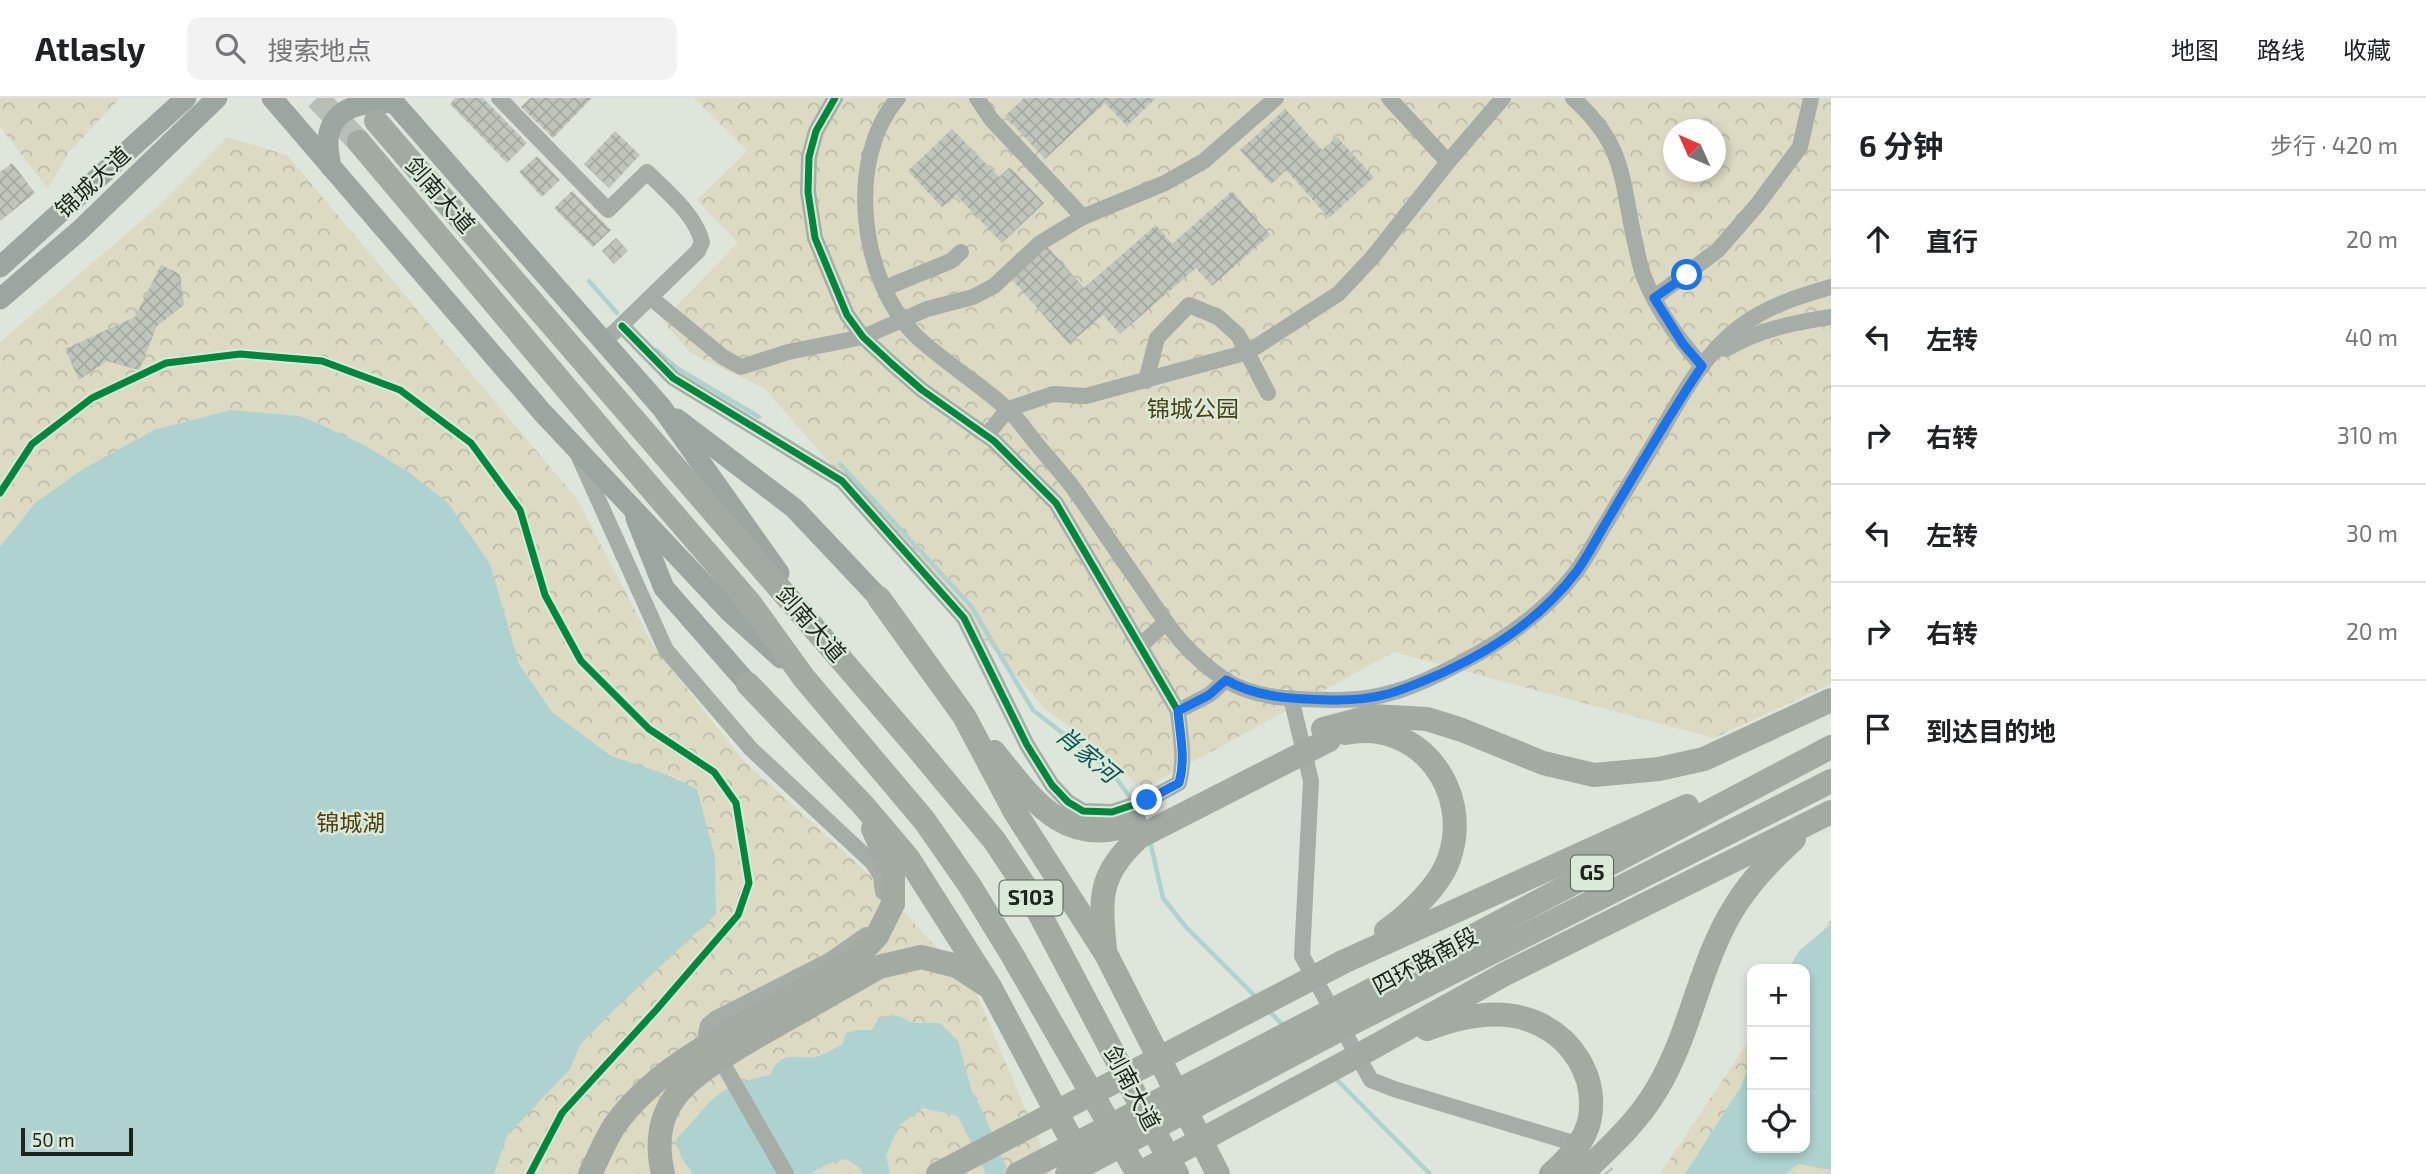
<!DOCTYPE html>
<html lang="zh">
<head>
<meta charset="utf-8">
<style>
	:root { --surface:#fff; --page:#f2f2f2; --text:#202124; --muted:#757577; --line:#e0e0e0 }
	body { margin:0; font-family:"Exo 2","Noto Sans SC",sans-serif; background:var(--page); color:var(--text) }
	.controls { position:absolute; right:21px; bottom:21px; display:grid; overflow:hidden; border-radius:14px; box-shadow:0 4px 10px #0003 }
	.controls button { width:63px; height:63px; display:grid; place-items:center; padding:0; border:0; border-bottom:2px solid var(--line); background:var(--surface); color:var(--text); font:35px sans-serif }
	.compass { position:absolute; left:1663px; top:21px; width:63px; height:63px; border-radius:50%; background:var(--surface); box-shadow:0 4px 10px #0003; rotate:315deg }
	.scale { position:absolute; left:21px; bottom:18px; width:112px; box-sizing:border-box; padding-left:7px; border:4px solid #1f251e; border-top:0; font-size:19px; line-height:24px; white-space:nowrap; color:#1f251e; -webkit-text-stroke:5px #daead8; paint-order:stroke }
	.stop { position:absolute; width:21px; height:21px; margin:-16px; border:5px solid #1a73e8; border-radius:50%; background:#fff }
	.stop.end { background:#1a73e8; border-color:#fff; box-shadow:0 2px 7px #0008 }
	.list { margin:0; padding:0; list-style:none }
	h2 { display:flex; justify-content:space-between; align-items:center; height:91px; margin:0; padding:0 28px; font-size:30px }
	h2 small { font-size:23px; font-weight:400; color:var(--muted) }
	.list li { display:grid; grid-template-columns:46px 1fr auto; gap:21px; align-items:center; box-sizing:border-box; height:98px; padding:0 28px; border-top:2px solid var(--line) }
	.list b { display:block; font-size:26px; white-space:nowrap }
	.list em { font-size:23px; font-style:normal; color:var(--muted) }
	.icon { flex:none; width:38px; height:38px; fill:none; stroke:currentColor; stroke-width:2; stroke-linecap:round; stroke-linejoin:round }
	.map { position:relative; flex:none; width:1831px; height:1076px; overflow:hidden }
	header { display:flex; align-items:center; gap:42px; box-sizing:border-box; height:98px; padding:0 35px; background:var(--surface); border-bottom:2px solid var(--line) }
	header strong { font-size:33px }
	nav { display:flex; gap:38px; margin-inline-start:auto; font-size:24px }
	.search { width:490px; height:63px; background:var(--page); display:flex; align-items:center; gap:18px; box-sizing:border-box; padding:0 24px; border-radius:14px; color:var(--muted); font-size:26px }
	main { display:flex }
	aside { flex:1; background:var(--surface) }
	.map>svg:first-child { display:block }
	.park { fill:url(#park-crowns); fill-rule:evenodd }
	.water { fill:#add2cf }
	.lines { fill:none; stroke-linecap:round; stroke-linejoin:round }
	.stream { stroke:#add2cf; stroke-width:4.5 }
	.building { fill:url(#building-cross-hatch) }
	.minor-tunnel { stroke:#b8bfb6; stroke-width:16; stroke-dasharray:16 8; stroke-linecap:butt }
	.highway-tunnel { stroke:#b8bfb6; stroke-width:24; stroke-dasharray:24 12; stroke-linecap:butt }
	.minor { stroke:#a6aca6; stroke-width:16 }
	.major { stroke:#9da5a0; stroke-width:21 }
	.highway { stroke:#a2aaa2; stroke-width:24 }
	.highway-bridge { stroke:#a2aaa2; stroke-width:24 }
	.cycleway-casing { stroke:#daead8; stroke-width:11 }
	.cycleway { stroke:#00873e; stroke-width:7 }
	.route { stroke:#1a73e8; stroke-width:9 }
	.labels { text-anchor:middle; stroke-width:5; stroke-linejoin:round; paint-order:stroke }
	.shield { fill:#daead8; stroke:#576056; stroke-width:2 }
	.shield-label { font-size:21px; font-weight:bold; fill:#1f251e }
	.street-label { font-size:23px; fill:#1f251e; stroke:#daead8 }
	.park-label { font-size:23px; fill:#503f11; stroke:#daead8 }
	.water-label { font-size:24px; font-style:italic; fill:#0e5656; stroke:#daead8 }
</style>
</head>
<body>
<header>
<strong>Atlasly</strong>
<div class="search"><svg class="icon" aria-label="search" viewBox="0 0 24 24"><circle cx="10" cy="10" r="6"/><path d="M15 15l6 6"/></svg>搜索地点</div>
<nav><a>地图</a><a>路线</a><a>收藏</a></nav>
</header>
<main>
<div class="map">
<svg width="1831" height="1076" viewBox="0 0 1831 1076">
	<defs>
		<pattern id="park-crowns" width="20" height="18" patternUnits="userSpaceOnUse" patternTransform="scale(1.75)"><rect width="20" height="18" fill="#dddac4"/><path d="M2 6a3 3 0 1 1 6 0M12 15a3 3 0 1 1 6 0" fill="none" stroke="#bdbba8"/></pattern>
		<pattern id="building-cross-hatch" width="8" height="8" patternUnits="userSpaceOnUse" patternTransform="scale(1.75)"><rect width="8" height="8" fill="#c0c5bc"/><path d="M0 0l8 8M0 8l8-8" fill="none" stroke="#a5a9a1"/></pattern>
	</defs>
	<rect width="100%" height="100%" fill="#dee6dc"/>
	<!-- park -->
	<g class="park">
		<path d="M 0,0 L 120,0 L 69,54 L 48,91 L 0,29 Z"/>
		<path d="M 694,0 L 1831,0 L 1831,586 L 1714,640 L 1394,554 L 1141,692 L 1112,660 L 1046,612 L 764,290 L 690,255 L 662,222 L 738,145 L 697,102 L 747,53 ZM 1674,32 L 1716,32 L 1716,74 L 1674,74 Z"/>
		<path d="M 227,39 L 287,57 L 577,401 L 654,549 L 743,662 L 871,778 L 975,892 L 1053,1076 L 0,1076 L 0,244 L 154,112 Z"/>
		<path d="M 1831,821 L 1831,1076 L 1660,1076 L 1752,938 L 1752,1050 L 1805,1050 L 1805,871 L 1797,871 Z"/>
	</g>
	<!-- water -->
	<g class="water">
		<path d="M 231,312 L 299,318 L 317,325 L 362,346 L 407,373 L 448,405 L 490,466 L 519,566 L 552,614 L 611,658 L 665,676 L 697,691 L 715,759 L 716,816 L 617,909 L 580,947 L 570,971 L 507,1038 L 494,1076 L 0,1076 L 0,449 L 35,405 L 83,371 L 154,332 Z"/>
		<path d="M 1831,826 L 1831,1072 L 1799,1066 L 1785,1076 L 1685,1076 L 1742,987 L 1752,958 L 1752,1050 L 1805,1050 L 1805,871 L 1789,871 L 1799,853 Z"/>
		<path d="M 892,917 L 901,919 L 913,925 L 940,925 L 958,943 L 972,994 L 984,1016 L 1009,1076 L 986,1076 L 958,1018 L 923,1010 L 900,1027 L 895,1036 L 886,1058 L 890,1076 L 863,1076 L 860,1070 L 846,1061 L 828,1066 L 809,1076 L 693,1076 L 681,1059 L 676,1042 C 714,1002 712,989 770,977 C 782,951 794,961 815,959 C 823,958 834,950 842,947 L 846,935 L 856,932 L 872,932 L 878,922 Z"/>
	</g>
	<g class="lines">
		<!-- stream -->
		<g class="stream">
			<path d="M 589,183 L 617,215"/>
			<path d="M 656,252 L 678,271 L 759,319"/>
			<path d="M 840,366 L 971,508 L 1033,612 L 1110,672 L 1133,703"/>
			<path d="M 1150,743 L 1163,800 L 1186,829 L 1256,899"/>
			<path d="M 1269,913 L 1285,929"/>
			<path d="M 1335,980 L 1430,1076"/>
		</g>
	</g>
	<!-- building -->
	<g class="building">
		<path d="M 455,0 L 483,0 L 527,45 L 507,65 L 450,6 Z"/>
		<path d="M 530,0 L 592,0 L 553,40 L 521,9 Z"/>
		<path d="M 1024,0 L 1156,0 L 1127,28 L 1105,5 L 1045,61 L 1005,18 Z"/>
		<path d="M 1285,11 L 1322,52 L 1337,39 L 1374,79 L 1329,120 L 1286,72 L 1271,86 L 1240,52 Z"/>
		<path d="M 952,31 L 999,79 L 1010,69 L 1044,105 L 1002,145 L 956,97 L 942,109 L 908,73 Z"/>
		<path d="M 615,33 L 640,57 L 609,90 L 584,66 Z"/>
		<path d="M 537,58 L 560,82 L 542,99 L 519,74 Z"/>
		<path d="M 12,65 L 35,95 L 0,123 L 0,74 Z"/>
		<path d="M 572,93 L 611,132 L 593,149 L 554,110 Z"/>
		<path d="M 1232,93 L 1270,137 L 1212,188 L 1196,170 L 1120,236 L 1103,217 L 1069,246 L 1008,177 L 1045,146 L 1084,190 L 1156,127 L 1172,146 Z"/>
		<path d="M 616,140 L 628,153 L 614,166 L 602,153 Z"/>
		<path d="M 161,167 L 180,176 L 184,207 L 157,228 L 139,272 L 107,263 L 79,282 L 65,251 L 135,219 Z"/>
	</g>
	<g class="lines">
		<!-- minor-tunnel -->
		<path class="minor-tunnel" d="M 1591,1055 L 1607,1076"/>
		<!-- highway-tunnel -->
		<path class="highway-tunnel" d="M 317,0 L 359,44"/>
		<!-- minor -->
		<g class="minor">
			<path d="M 499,0 L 608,112 L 647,74 C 667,94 695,116 702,144 L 698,153 L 603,245"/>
			<path d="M 898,0 C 845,61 860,183 916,238 C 944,264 977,284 1005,309 C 1017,319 1026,333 1035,344 C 1048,360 1062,375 1074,391 C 1096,422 1117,454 1139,485 C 1168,527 1181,551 1224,581 C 1255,602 1298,601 1335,602 C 1381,603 1417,588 1457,567 C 1502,544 1545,515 1576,474 C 1588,458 1597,439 1608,422 C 1626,391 1645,361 1663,330 C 1684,293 1706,254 1741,228 C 1767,208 1800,198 1831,189"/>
			<path d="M 977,0 L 991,21 L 1083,119"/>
			<path d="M 1389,0 L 1448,64"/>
			<path d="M 1573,0 C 1628,50 1620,82 1636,148 C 1638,158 1640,169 1644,179 C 1657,212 1679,242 1702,268"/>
			<path d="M 885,190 L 951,163 L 961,154"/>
			<path d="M 651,200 L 723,259 L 741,269 L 788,254 L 863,239 L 927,211 L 973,199 L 994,188 L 1040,145 L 1083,119 L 1165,85 L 1204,63 L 1276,0"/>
			<path d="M 1654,200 L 1718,152 L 1757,107 L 1800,49 L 1811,0"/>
			<path d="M 622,228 L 673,280 L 842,383 L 964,520 L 1027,647 L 1052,687 L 1068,704 L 1083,713 L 1112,714 L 1148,702 L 1179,685 C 1186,660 1180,637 1178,613 L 1056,405 L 994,343 L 922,292 L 892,266 L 863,239 L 847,217 L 815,140 L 808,94 L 809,59 L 816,33 L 835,0"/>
			<path d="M 1726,251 C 1760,231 1793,225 1831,219"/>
			<path d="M 1146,283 L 1157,240 L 1189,207 L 1218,219 L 1238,237 L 1268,295"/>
			<path d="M 987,337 L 1008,311 L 1053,296 L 1086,298 L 1248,254 L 1338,196 L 1372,160 L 1448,64 L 1503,0"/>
			<path d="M 579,359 L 666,552 L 751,651 L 873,765 L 881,778 L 883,794"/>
			<path d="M 1140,548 L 1165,525"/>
			<path d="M 1291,600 L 1311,683 L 1302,858 L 1371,982 L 1394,991 L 1573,1045"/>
			<path d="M 1178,613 L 1209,597 L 1226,582"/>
			<path d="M 786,1076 L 706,936 L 708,927 L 715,921 L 829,863 L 866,837"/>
		</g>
		<!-- major -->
		<g class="major">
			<path d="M 272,0 L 542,314 L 730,514 L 781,560"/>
			<path d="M 390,0 L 662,310 L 779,475"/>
			<path d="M 331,69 C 329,58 326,46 329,35 C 336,6 371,3 395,5"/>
			<path d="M 0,169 L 186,0"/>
			<path d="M 0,201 L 79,133 L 217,0"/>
			<path d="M 677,321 L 794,410 L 879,500"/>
			<path d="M 636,420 L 664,490 L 748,586"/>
		</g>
		<!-- highway -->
		<g class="highway">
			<path d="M 376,23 L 914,646 L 994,742 L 1026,790 L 1177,1076"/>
			<path d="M 359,44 L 625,360 L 749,504 L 804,580 L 924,722 L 970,788 L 1011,855 L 1138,1076"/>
			<path d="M 879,500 L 964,618 L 1015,714 L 1106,856 L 1218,1076"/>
			<path d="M 748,586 L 863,707 L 908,760 L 990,889 L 1083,1064"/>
			<path d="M 1323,631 L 1372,618 L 1427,621 L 1462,632 L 1543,665 L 1594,677 L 1659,671 L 1704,661 L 1831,602"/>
			<path d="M 1345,635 C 1419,620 1473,693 1449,761 C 1440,788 1408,817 1386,833"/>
			<path d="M 994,654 C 1033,702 1065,752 1135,725"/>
			<path d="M 1105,852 C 1100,798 1098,778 1139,739"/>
			<path d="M 1343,864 L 1687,708"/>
			<path d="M 1354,901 L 1831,649"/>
			<path d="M 1356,923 L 1831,683"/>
			<path d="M 743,926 L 855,861 L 877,838 L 893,806 L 893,776 L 873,731"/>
			<path d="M 1427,931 C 1458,919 1499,910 1532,923 C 1571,938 1597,977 1590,1020 C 1586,1043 1567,1062 1551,1076"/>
			<path d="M 749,943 L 879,869 L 921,859 L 957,868 L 984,886"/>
			<path d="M 1370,951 L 1505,876 L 1831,714"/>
			<path d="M 1579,1076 L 1587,1071 C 1613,1046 1639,1022 1657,991 C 1692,933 1700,861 1737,805 C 1753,780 1772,761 1794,741"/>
		</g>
		<!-- highway-bridge -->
		<g class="highway-bridge">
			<path d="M 1139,739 L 1329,642"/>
			<path d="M 590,1076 C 598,1060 605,1042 615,1027 C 647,982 696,953 743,926"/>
			<path d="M 663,1076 C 646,1001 694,977 749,943"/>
			<path d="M 938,1076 L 1343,864"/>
			<path d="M 1018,1076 L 1354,901"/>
			<path d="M 1067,1076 L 1356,923"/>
			<path d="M 1138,1076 L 1370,951"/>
		</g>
		<!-- cycleway casing -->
		<g class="cycleway-casing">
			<g id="cycleway">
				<path d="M 622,228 L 673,280 L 842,383 L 964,520 L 1027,647 L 1052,687 L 1068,704 L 1083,713 L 1112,714 L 1148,702 L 1179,685 C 1186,660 1180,637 1178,613 L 1056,405 L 994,343 L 922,292 L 892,266 L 863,239 L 847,217 L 815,140 L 808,94 L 809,59 L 816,33 L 835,0"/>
				<path d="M 0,395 L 32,346 L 92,300 L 166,265 L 240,256 L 322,263 L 400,292 L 471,345 L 520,412 L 545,497 L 581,563 L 649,631 L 714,674 L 736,705 L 749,785 L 738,817 L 657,911 L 562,1015 L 530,1076"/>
			</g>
		</g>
		<!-- cycleway -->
		<use href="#cycleway" class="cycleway"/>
	</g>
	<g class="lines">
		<!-- route -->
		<path class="route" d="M 1147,702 L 1179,685 C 1186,661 1180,637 1178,613 L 1209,597 L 1226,582 C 1257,600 1295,601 1330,602 C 1377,603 1399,594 1442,575 C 1493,552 1543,518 1577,473 C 1589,456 1599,436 1610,418 C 1640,368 1669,317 1702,268 L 1683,246 L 1654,200 L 1687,177"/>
	</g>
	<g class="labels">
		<!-- shield labels -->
		<g class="shield">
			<rect x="1571" y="757.5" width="42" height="35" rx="5"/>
			<rect x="999.5" y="782.5" width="63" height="35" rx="5"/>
		</g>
		<g class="shield-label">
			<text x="1592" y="782">G5</text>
			<text x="1031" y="807">S103</text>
		</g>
		<!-- street labels -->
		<g class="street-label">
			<text transform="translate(93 84) rotate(-43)" y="8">锦城大道</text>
			<text transform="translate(440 97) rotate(49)" y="8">剑南大道</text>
			<text transform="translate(811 526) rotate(49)" y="8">剑南大道</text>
			<text transform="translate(1425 863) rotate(-28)" y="8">四环路南段</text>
			<text transform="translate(1132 990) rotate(62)" y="8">剑南大道</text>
		</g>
		<!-- park labels -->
		<g class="park-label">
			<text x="1193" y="319">锦城公园</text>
			<text x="351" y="733">锦城湖</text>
		</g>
		<!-- water labels -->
		<g class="water-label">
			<text transform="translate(1087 657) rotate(40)" y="8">肖家河</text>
		</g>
	</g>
</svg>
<div class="controls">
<button>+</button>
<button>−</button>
<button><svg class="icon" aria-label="locate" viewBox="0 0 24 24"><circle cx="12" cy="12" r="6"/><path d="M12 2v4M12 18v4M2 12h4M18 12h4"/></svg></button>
</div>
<svg class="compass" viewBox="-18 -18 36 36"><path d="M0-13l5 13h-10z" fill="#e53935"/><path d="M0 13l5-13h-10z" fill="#757577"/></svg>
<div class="scale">50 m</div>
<div class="stop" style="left:1687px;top:177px"></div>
<div class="stop end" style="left:1147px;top:702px"></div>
</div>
<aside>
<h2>6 分钟<small>步行 · 420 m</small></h2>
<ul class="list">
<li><svg class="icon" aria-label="ahead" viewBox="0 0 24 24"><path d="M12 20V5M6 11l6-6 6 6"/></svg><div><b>直行</b></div><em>20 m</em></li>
<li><svg class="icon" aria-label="left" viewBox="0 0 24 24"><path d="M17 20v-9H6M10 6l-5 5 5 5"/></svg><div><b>左转</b></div><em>40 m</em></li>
<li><svg class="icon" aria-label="right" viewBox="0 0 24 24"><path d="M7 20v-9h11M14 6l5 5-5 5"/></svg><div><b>右转</b></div><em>310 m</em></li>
<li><svg class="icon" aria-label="left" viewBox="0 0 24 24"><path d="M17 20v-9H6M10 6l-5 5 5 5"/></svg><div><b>左转</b></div><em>30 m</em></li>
<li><svg class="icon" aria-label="right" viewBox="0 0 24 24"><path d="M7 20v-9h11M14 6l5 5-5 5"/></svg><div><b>右转</b></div><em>20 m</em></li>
<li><svg class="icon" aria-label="arrive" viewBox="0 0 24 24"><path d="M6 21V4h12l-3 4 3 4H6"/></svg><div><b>到达目的地</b></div></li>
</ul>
</aside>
</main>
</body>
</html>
